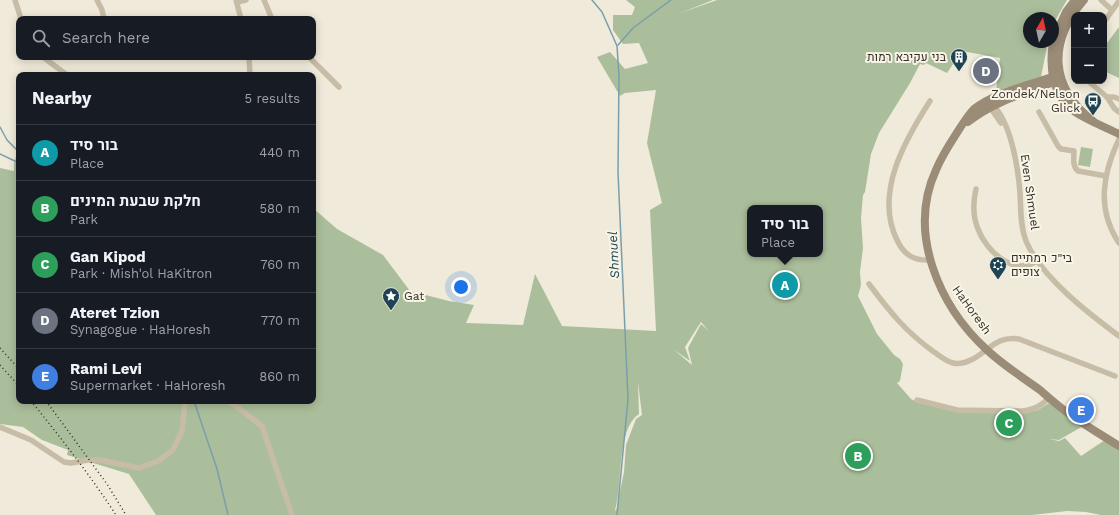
<!DOCTYPE html>
<html lang="en">
<head>
<meta charset="utf-8">
<style>
	:root { --surface:#171b24; --page:#20242c; --text:#f1f3f6; --muted:#9ea1a6; --line:#363941; --accent:#0f766e }
	body { margin:0; font-family:"Work Sans",Heebo,sans-serif; background:var(--page); color:var(--text) }
	.controls { position:absolute; right:12px; top:12px; display:grid; overflow:hidden; border-radius:8px; box-shadow:0 2px 10px #0003 }
	.controls button { width:36px; height:36px; display:grid; place-items:center; padding:0; border:0; border-bottom:1px solid var(--line); background:var(--surface); color:var(--text); font:20px sans-serif }
	.compass { position:absolute; left:1023px; top:12px; width:36px; height:36px; border-radius:50%; background:var(--surface); box-shadow:0 2px 10px #0003; rotate:9deg }
	.you { position:absolute; left:461px; top:287px; width:14px; height:14px; margin:-10px; border:3px solid #fff; border-radius:50%; background:#1a73e8; box-shadow:0 0 0 6px #1a73e833 }
	.badge { display:grid; place-items:center; width:26px; height:26px; border-radius:50%; background:var(--accent); color:#fff; font-size:13px; font-weight:700 }
	.pin { position:absolute; translate:-50% -50%; border:2px solid #fff; box-shadow:0 1px 4px #0006 }
	.popup { position:absolute; left:747px; top:205px; width:76px; height:52px; box-sizing:border-box; display:grid; place-content:center; border-radius:8px; background:var(--surface); filter:drop-shadow(0 1px 3px #0005); font-size:13px; white-space:nowrap; color:var(--muted) }
	.popup b { font-size:15px; color:var(--text) }
	.popup::after { content:''; position:absolute; left:50%; top:100%; margin-left:-8px; border:8px solid transparent; border-top-color:var(--surface) }
	.list { margin:0; padding:0; list-style:none }
	h2 { display:flex; justify-content:space-between; align-items:center; height:52px; margin:0; padding:0 16px; font-size:17px }
	h2 small { font-size:13px; font-weight:400; color:var(--muted) }
	.list li { display:grid; grid-template-columns:26px 1fr auto; gap:12px; align-items:center; box-sizing:border-box; height:56px; padding:0 16px; border-top:1px solid var(--line) }
	.list b { display:block; font-size:15px; white-space:nowrap }
	.list p { margin:0; font-size:13px; white-space:nowrap; color:var(--muted) }
	.list em { font-size:13px; font-style:normal; color:var(--muted) }
	.icon { flex:none; width:22px; height:22px; fill:none; stroke:currentColor; stroke-width:2; stroke-linecap:round; stroke-linejoin:round }
	.map { position:relative; flex:none; width:1119px; height:515px; overflow:hidden }
	.search { position:absolute; background:var(--surface); box-shadow:0 2px 10px #0003; left:16px; top:16px; width:300px; height:44px; display:flex; align-items:center; gap:10px; box-sizing:border-box; padding:0 14px; border-radius:8px; color:var(--muted); font-size:15px }
	.panel { position:absolute; background:var(--surface); box-shadow:0 2px 10px #0003; left:16px; top:72px; width:300px; height:332px; border-radius:8px }
	.map>svg:first-child { display:block }
	.green { fill:#abbe9b; fill-rule:evenodd }
	.lines { fill:none; stroke-linecap:round; stroke-linejoin:round }
	.stream { stroke:#7a9fac; stroke-width:1.5 }
	.street { stroke:#c7bda6; stroke-width:5.5 }
	.secondary { stroke:#9b8c78; stroke-width:8 }
	.rail { stroke:#342e27; stroke-width:1.5; stroke-dasharray:1 3; stroke-linecap:butt }
	.labels { text-anchor:middle; stroke-width:4; stroke-linejoin:round; paint-order:stroke }
	.poi-label { font-size:12px; fill:#342e27; stroke:#f8f4e6; text-anchor:end }
	.street-label { font-size:12px; fill:#342e27; stroke:#f8f4e6 }
	.water-label { font-size:13px; font-style:italic; fill:#1e4453; stroke:#f8f4e6 }
</style>
</head>
<body>
<div class="map">
<svg width="1119" height="515" viewBox="0 0 1119 515">
	<rect width="100%" height="100%" fill="#f0eada"/>
	<!-- green -->
	<g class="green">
		<path d="M 626,0 L 713,0 L 681,13 L 717,0 L 1067,0 L 1053,24 L 1053,18 L 1029,18 L 1029,42 L 1048,42 L 1041,77 L 996,91 L 1000,58 L 962,51 L 947,73 L 926,63 L 924,65 L 920,64 L 910,83 L 879,133 L 871,154 L 865,192 L 863,195 L 861,218 L 863,248 L 860,272 L 861,285 L 858,296 L 877,334 L 894,355 L 900,359 L 903,364 L 900,381 L 897,383 L 911,399 L 919,403 L 959,412 L 1026,413 L 1038,410 L 1049,403 L 1083,426 L 1059,440 L 1049,439 L 1059,441 L 1065,438 L 1081,456 L 1105,440 L 1119,449 L 1119,515 L 1101,515 L 1086,512 L 1067,511 L 1032,515 L 156,515 L 129,474 L 67,455 L 68,450 L 42,440 L 23,427 L 0,424 L 0,168 L 14,171 L 14,164 L 19,146 L 19,401 L 313,401 L 313,208 L 337,229 L 383,255 L 410,291 L 449,301 L 474,305 L 466,323 L 523,325 L 535,274 L 562,326 L 656,331 L 650,210 L 662,203 L 647,143 L 656,90 L 625,93 L 620,96 L 597,57 L 610,52 L 625,69 L 648,63 L 639,43 L 623,44 L 613,30 L 613,15 L 632,15 L 635,7 ZM 750,208 L 820,208 L 820,254 L 750,254 ZM 701,322 L 708,330 L 701,324 L 688,348 L 692,365 L 673,349 L 690,361 L 685,347 ZM 638,382 L 642,415 L 636,419 L 626,445 L 624,472 L 616,511 L 615,510 C 623,486 616,429 639,414 Z"/>
		<path d="M 1119,27 L 1119,78 L 1104,71 L 1104,47 Z"/>
		<path d="M 1081,147 L 1093,149 L 1090,167 L 1078,165 Z"/>
	</g>
	<g class="lines">
		<!-- stream -->
		<g class="stream">
			<path d="M 592,0 L 602,12 L 617,46 L 619,76 L 618,172 L 628,399 L 617,515"/>
			<path d="M 618,45 L 633,28 L 671,0"/>
			<path d="M 0,127 L 7,140 L 19,152"/>
			<path d="M 0,154 L 19,163"/>
			<path d="M 194,401 L 217,469 L 228,515"/>
		</g>
		<!-- street -->
		<g class="street">
			<path d="M 15,0 L 21,19"/>
			<path d="M 97,0 L 102,10 L 104,19"/>
			<path d="M 236,0 L 241,19"/>
			<path d="M 264,0 L 272,19"/>
			<path d="M 1101,0 L 1112,10"/>
			<path d="M 237,2 L 246,0"/>
			<path d="M 1104,22 L 1119,1"/>
			<path d="M 43,57 L 67,75"/>
			<path d="M 249,57 L 250,75"/>
			<path d="M 309,57 L 339,87"/>
			<path d="M 1088,81 L 1107,97 L 1114,108 L 1119,112"/>
			<path d="M 1107,97 L 1114,97 L 1119,99"/>
			<path d="M 930,101 C 905,140 874,193 897,240 C 904,255 914,261 930,260"/>
			<path d="M 992,104 C 1011,122 1018,167 1020,193 C 1021,209 1020,226 1026,241 C 1041,277 1088,313 1119,336"/>
			<path d="M 989,106 L 1001,123"/>
			<path d="M 1039,112 L 1058,146 L 1061,149 L 1074,151 C 1074,158 1072,166 1078,171 L 1106,176"/>
			<path d="M 1119,139 C 1103,173 1096,209 1119,243"/>
			<path d="M 976,189 C 973,202 973,217 978,229 C 986,251 1015,278 1038,260"/>
			<path d="M 869,284 C 890,312 906,332 934,352 C 940,356 946,361 953,363 C 960,365 967,362 973,359 C 991,349 996,336 1019,339 L 1115,376"/>
			<path d="M 917,400 L 957,410 L 1023,411 C 1035,409 1041,406 1049,398"/>
			<path d="M 229,401 L 262,426 L 292,515"/>
			<path d="M 0,427 L 31,440 L 64,462 L 71,463 L 88,460 L 100,460 L 139,468 L 158,461 L 173,450 L 182,431 L 185,403 L 187,401"/>
		</g>
		<!-- secondary -->
		<g class="secondary">
			<path d="M 1084,0 C 1048,42 1049,87 1094,122"/>
			<path d="M 1053,41 L 1066,12 L 1075,0"/>
			<path d="M 1053,42 C 1049,67 1052,96 1075,112 C 1087,120 1105,127 1119,134"/>
			<path d="M 1060,77 L 1052,77 C 1027,86 996,92 974,109 C 968,115 964,122 960,128 C 951,142 942,155 936,170 C 907,233 939,306 987,350 C 1003,365 1022,377 1040,390 C 1049,398 1058,406 1068,413 C 1084,425 1102,435 1119,446"/>
			<path d="M 968,122 C 993,102 1024,93 1054,82 L 1058,79"/>
		</g>
		<!-- rail -->
		<g class="rail">
			<path d="M 0,348 L 19,369"/>
			<path d="M 0,365 L 19,386"/>
			<path d="M 31,401 C 61,438 90,475 116,515"/>
			<path d="M 46,401 L 107,484 L 126,515"/>
		</g>
	</g>
	<!-- icons -->
	<defs>
		<g id="building-pin" transform="scale(0.9)"><path d="M0 17L-7.5 6A9.5 9.5 0 1 1 7.5 6Z" fill="#1e4453" stroke="#f8f4e6"/><path d="M-4-6H4V6H1V3H-1V6H-4ZM-2.5-4.3h1.7v1.8h-1.7ZM.8-4.3h1.7v1.8H.8ZM-2.5-1h1.7V.8h-1.7ZM.8-1h1.7V.8H.8Z" fill="#fff"/></g>
		<g id="bus-pin" transform="scale(0.9)"><path d="M0 17L-7.5 6A9.5 9.5 0 1 1 7.5 6Z" fill="#1e4453" stroke="#f8f4e6"/><path d="M-5-6H5V4H4V6H2V4H-2V6H-4V4H-5ZM-3.5-4V0h7V-4ZM-3.5 1.2v1.5H-2V1.2ZM2 1.2v1.5H3.5V1.2Z" fill="#fff"/></g>
		<g id="synagogue-pin" transform="scale(0.9)"><path d="M0 17L-7.5 6A9.5 9.5 0 1 1 7.5 6Z" fill="#1e4453" stroke="#f8f4e6"/><path d="M0-6.5L5.6 3.2H-5.6ZM0 6.5L5.6-3.2H-5.6Z" fill="#fff"/></g>
		<g id="sight-pin" transform="scale(0.9)"><path d="M0 17L-7.5 6A9.5 9.5 0 1 1 7.5 6Z" fill="#1e4453" stroke="#f8f4e6"/><path d="M0-6L1.8-2.2L6-1.7L2.9 1.2L3.7 5.4L0 3.3L-3.7 5.4L-2.9 1.2L-6-1.7L-1.8-2.2Z" fill="#fff"/></g>
	</defs>
	<g fill-rule="evenodd">
		<use href="#building-pin" x="959" y="57"/>
		<use href="#bus-pin" x="1093" y="101"/>
		<use href="#synagogue-pin" x="998" y="265"/>
		<use href="#sight-pin" x="391" y="296"/>
	</g>
	<g class="labels">
		<!-- poi labels -->
		<g class="poi-label">
			<text x="946" y="61">בני עקיבא רמות</text>
			<text x="1080" y="98">Zondek/Nelson<tspan x="1080" dy="14">Glick</tspan></text>
			<text x="1011" y="262" text-anchor="start">בי"כ רמתיים<tspan x="1011" dy="14">צופים</tspan></text>
			<text x="404" y="300" text-anchor="start">Gat</text>
		</g>
		<!-- street labels -->
		<g class="street-label">
			<text transform="translate(1030 192) rotate(82)" y="4">Even Shmuel</text>
			<text transform="translate(972 310) rotate(54)" y="4">HaHoresh</text>
		</g>
		<!-- water labels -->
		<g class="water-label">
			<text transform="translate(613 255) rotate(-93)" y="5">Shmuel</text>
		</g>
	</g>
</svg>
<div class="controls">
<button>+</button>
<button>−</button>
</div>
<svg class="compass" viewBox="-18 -18 36 36"><path d="M0-13l5 13h-10z" fill="#e53935"/><path d="M0 13l5-13h-10z" fill="#9ea1a6"/></svg>
<div class="you"></div>
<div class="pin badge" style="left:785px;top:285px;background:#0f9aa8">A</div>
<div class="popup"><b>בור סיד</b>Place</div>
<div class="pin badge" style="left:858px;top:456px;background:#2e9e5b">B</div>
<div class="pin badge" style="left:1009px;top:423px;background:#2e9e5b">C</div>
<div class="pin badge" style="left:986px;top:71px;background:#6b7280">D</div>
<div class="pin badge" style="left:1081px;top:410px;background:#3f7fe0">E</div>
<div class="search"><svg class="icon" aria-label="search" viewBox="0 0 24 24"><circle cx="10" cy="10" r="6"/><path d="M15 15l6 6"/></svg>Search here</div>
<section class="panel">
<h2>Nearby<small>5 results</small></h2>
<ul class="list">
<li><span class="badge" style="background:#0f9aa8">A</span><div><b>בור סיד</b><p>Place</p></div><em>440 m</em></li>
<li><span class="badge" style="background:#2e9e5b">B</span><div><b>חלקת שבעת המינים</b><p>Park</p></div><em>580 m</em></li>
<li><span class="badge" style="background:#2e9e5b">C</span><div><b>Gan Kipod</b><p>Park · Mish'ol HaKitron</p></div><em>760 m</em></li>
<li><span class="badge" style="background:#6b7280">D</span><div><b>Ateret Tzion</b><p>Synagogue · HaHoresh</p></div><em>770 m</em></li>
<li><span class="badge" style="background:#3f7fe0">E</span><div><b>Rami Levi</b><p>Supermarket · HaHoresh</p></div><em>860 m</em></li>
</ul>
</section>
</div>
</body>
</html>
